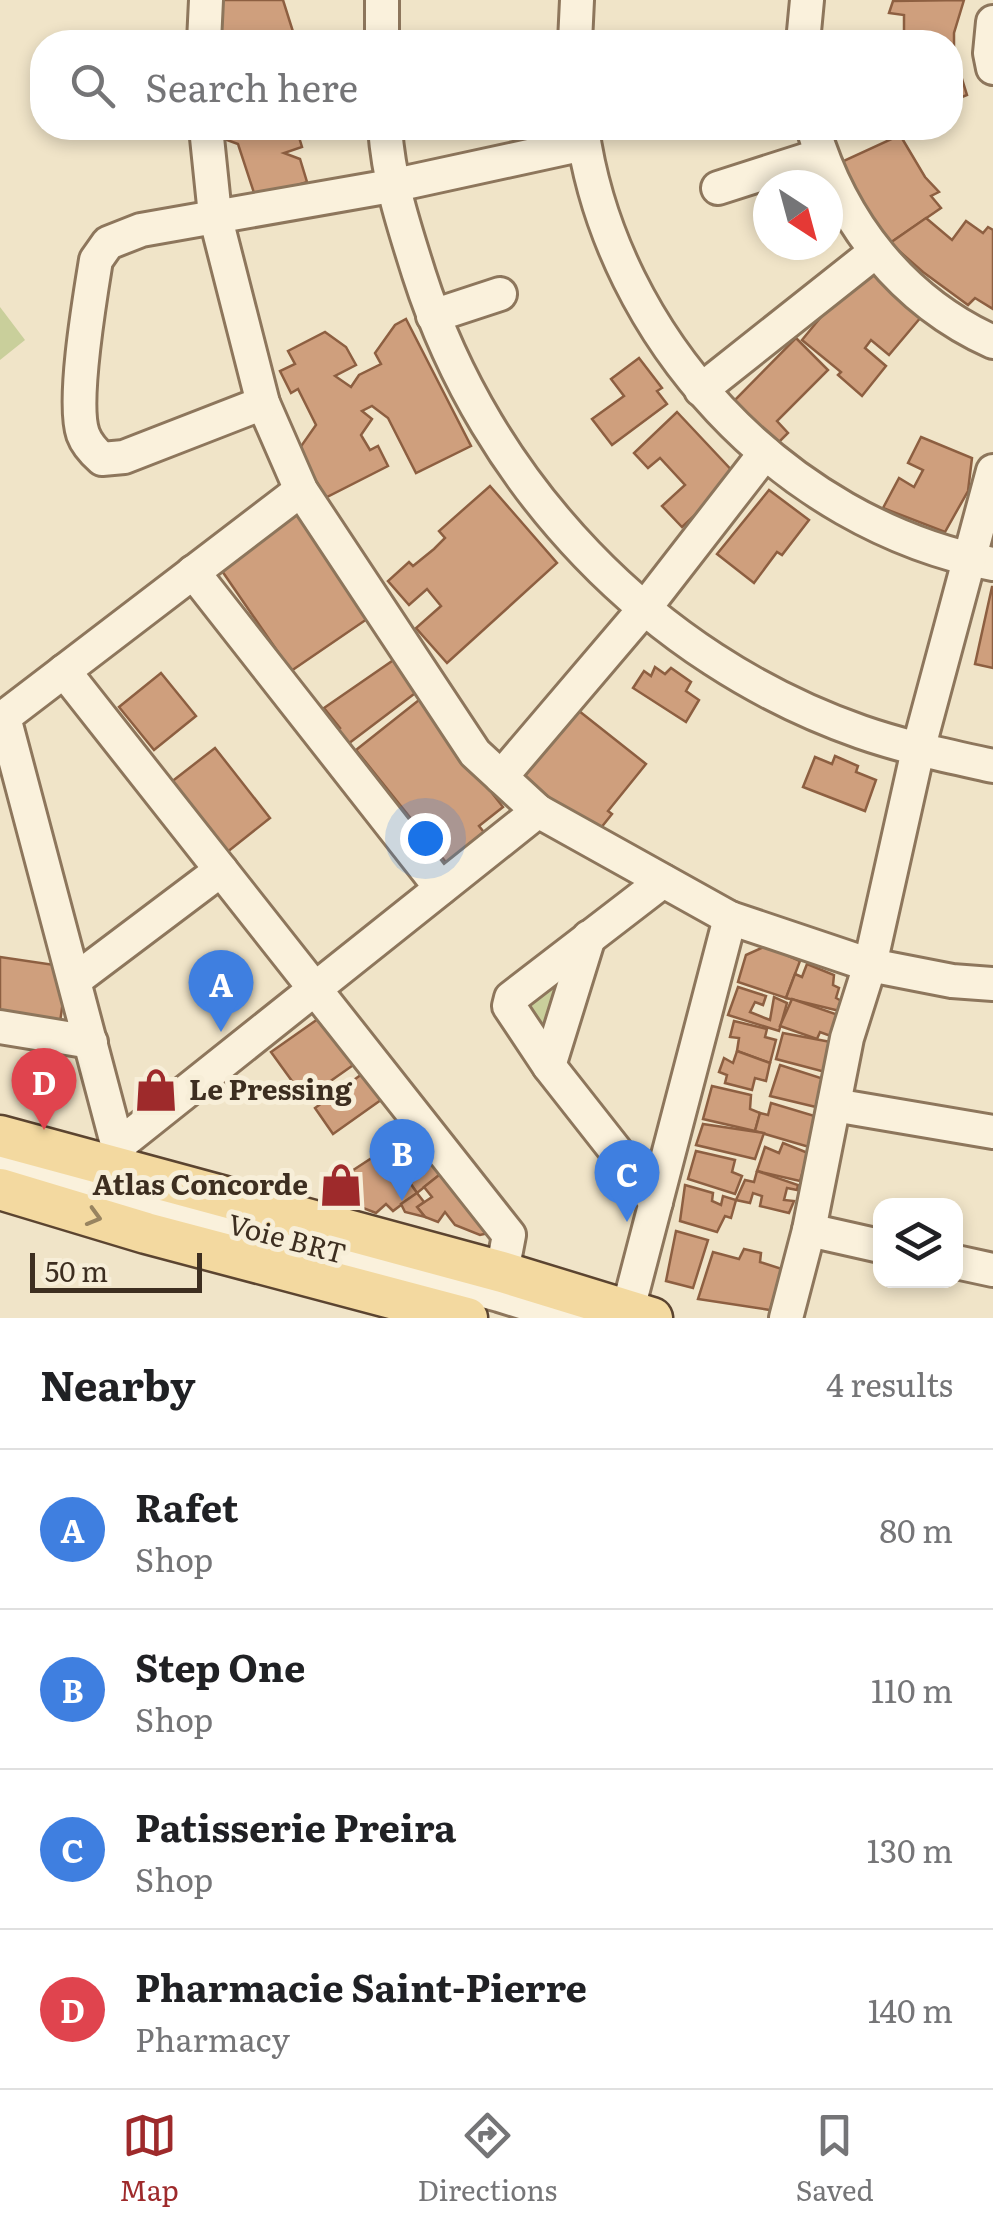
<!DOCTYPE html>
<html lang="en">
<head>
<meta charset="utf-8">
<style>
	:root { --surface:#fff; --page:#f6f6f6; --text:#202124; --muted:#757577; --line:#e0e0e0; --accent:#9e2a2b }
	body { margin:0; font-family:Literata,serif; background:var(--page); color:var(--text) }
	.controls { position:absolute; right:30px; bottom:30px; display:grid; overflow:hidden; border-radius:20px; box-shadow:0 5px 15px #0003 }
	.controls button { width:90px; height:90px; display:grid; place-items:center; padding:0; border:0; border-bottom:2px solid var(--line); background:var(--surface); color:var(--text); font:50px sans-serif }
	.compass { position:absolute; left:753px; top:170px; width:90px; height:90px; border-radius:50%; background:var(--surface); box-shadow:0 5px 15px #0003; rotate:144deg }
	.scale { position:absolute; left:30px; bottom:25px; width:172px; box-sizing:border-box; padding-left:10px; border:5px solid #3d2e20; border-top:0; font-size:28px; line-height:35px; white-space:nowrap; color:#3d2e20; -webkit-text-stroke:8px #f7eed8; paint-order:stroke }
	.you { position:absolute; left:425px; top:838px; width:35px; height:35px; margin:-25px; border:8px solid #fff; border-radius:50%; background:#1a73e8; box-shadow:0 0 0 15px #1a73e833 }
	.badge { display:grid; place-items:center; width:65px; height:65px; border-radius:50%; background:var(--accent); color:#fff; font-size:32px; font-weight:700 }
	.pin { position:absolute; translate:-50% -82px; filter:drop-shadow(0 2px 5px #0008) }
	.pin::after { content:''; position:absolute; top:52px; width:35px; height:30px; background:inherit; clip-path:polygon(0 0,100% 0,50% 100%) }
	.list { margin:0; padding:0; list-style:none }
	h2 { display:flex; justify-content:space-between; align-items:center; height:130px; margin:0; padding:0 40px; font-size:42px }
	h2 small { font-size:32px; font-weight:400; color:var(--muted) }
	.list li { display:grid; grid-template-columns:65px 1fr auto; gap:30px; align-items:center; box-sizing:border-box; height:160px; padding:0 40px; border-top:2px solid var(--line) }
	.list b { display:block; font-size:38px; white-space:nowrap }
	.list p { margin:0; font-size:32px; white-space:nowrap; color:var(--muted) }
	.list em { font-size:32px; font-style:normal; color:var(--muted) }
	.icon { flex:none; width:55px; height:55px; fill:none; stroke:currentColor; stroke-width:2; stroke-linecap:round; stroke-linejoin:round }
	.map { position:relative; flex:none; width:993px; height:1318px; overflow:hidden }
	.search { position:absolute; background:var(--surface); box-shadow:0 5px 15px #0003; left:30px; right:30px; top:30px; height:110px; display:flex; align-items:center; gap:25px; box-sizing:border-box; padding:0 35px; border-radius:40px; color:var(--muted); font-size:38px }
	.sheet { height:770px; background:var(--surface) }
	nav { display:flex; justify-content:space-around; align-items:center; box-sizing:border-box; height:140px; border-top:2px solid var(--line); background:var(--surface); font-size:28px; color:var(--muted) }
	nav a { display:grid; justify-items:center; gap:5px }
	nav .on { color:var(--accent) }
	.map>svg:first-child { display:block }
	.green { fill:#c9cf9b }
	.building { fill:#cf9f7d; stroke:#8d5f41; stroke-width:2.5 }
	.lines { fill:none; stroke-linecap:round; stroke-linejoin:round }
	.minor-casing { stroke:#8d765c; stroke-width:38 }
	.major-casing { stroke:#5b4430; stroke-width:45 }
	.minor { stroke:#faf1dc; stroke-width:32 }
	.major { stroke:#f3d9a0; stroke-width:40 }
	.oneway { stroke:#988460 }
	.labels { text-anchor:middle; stroke-width:10; stroke-linejoin:round; paint-order:stroke }
	.poi-label { font-size:28px; font-weight:bold; fill:#3d2e20; stroke:#f7eed8; text-anchor:start }
	.street-label { font-size:28px; fill:#3d2e20; stroke:#f7eed8 }
</style>
</head>
<body>
<div class="map">
<svg width="993" height="1318" viewBox="0 0 993 1318">
	<rect width="100%" height="100%" fill="#f0e4c8"/>
	<!-- green -->
	<g class="green">
		<path d="M 0,307 L 25,340 L 0,360 Z"/>
		<path d="M 560,979 L 551,1041 L 519,1008 Z"/>
	</g>
	<!-- building -->
	<g class="building">
		<path d="M 197,0 L 283,0 L 295,38 L 282,42 L 221,42 L 208,37 Z"/>
		<path d="M 964,0 L 954,33 L 954,53 L 967,95 L 950,102 L 950,42 L 888,42 L 888,39 L 904,39 L 904,15 L 889,13 L 893,1 Z"/>
		<path d="M 219,128 L 287,128 L 298,134 L 302,147 L 284,153 L 300,159 L 307,182 L 256,199 L 238,144 L 216,136 Z"/>
		<path d="M 900,135 L 925,177 L 939,192 L 931,196 L 941,208 L 890,243 L 837,164 Z"/>
		<path d="M 926,218 L 952,240 L 966,221 L 983,233 L 988,227 L 993,230 L 993,309 L 975,298 L 968,305 L 923,272 L 890,243 Z"/>
		<path d="M 867,261 L 927,310 L 889,355 L 871,340 L 865,348 L 886,366 L 862,396 L 838,375 L 841,372 L 802,340 Z"/>
		<path d="M 406,319 L 471,446 L 416,473 L 388,418 L 372,406 L 362,411 L 372,419 L 361,435 L 370,450 L 378,446 L 388,466 L 321,500 L 297,452 L 316,425 L 298,389 L 291,393 L 280,371 L 295,364 L 288,351 L 325,332 L 346,347 L 356,365 L 335,376 L 351,387 L 359,375 L 381,364 L 375,353 L 395,325 Z"/>
		<path d="M 796,338 L 828,370 L 777,421 L 788,433 L 773,448 L 730,405 Z"/>
		<path d="M 639,358 L 662,388 L 657,391 L 667,404 L 612,445 L 592,419 L 624,396 L 611,379 Z"/>
		<path d="M 677,412 L 737,476 L 682,527 L 662,506 L 685,485 L 660,458 L 648,468 L 634,453 Z"/>
		<path d="M 921,437 L 972,458 L 968,491 L 945,532 L 883,508 L 899,478 L 914,487 L 923,470 L 908,463 Z"/>
		<path d="M 490,486 L 557,563 L 447,663 L 416,628 L 441,606 L 427,589 L 409,605 L 388,581 L 409,562 L 413,566 L 434,549 L 445,538 L 439,531 Z"/>
		<path d="M 769,490 L 809,520 L 782,555 L 777,552 L 754,583 L 717,554 Z"/>
		<path d="M 302,511 L 370,617 L 291,671 L 220,568 Z"/>
		<path d="M 992,587 L 993,587 L 993,668 L 975,664 Z"/>
		<path d="M 395,659 L 418,691 L 344,747 L 333,733 L 340,728 L 324,708 Z"/>
		<path d="M 655,667 L 665,674 L 671,668 L 691,682 L 686,691 L 699,700 L 686,722 L 633,688 L 644,671 L 651,676 Z"/>
		<path d="M 161,673 L 196,716 L 154,750 L 119,707 Z"/>
		<path d="M 419,700 L 503,807 L 479,826 L 487,836 L 449,866 L 356,750 Z"/>
		<path d="M 574,707 L 646,764 L 608,811 L 612,814 L 592,839 L 516,777 Z"/>
		<path d="M 215,748 L 270,818 L 226,853 L 170,783 Z"/>
		<path d="M 835,756 L 858,766 L 856,772 L 876,780 L 865,811 L 803,787 L 815,757 L 832,764 Z"/>
		<path d="M 766,946 L 800,961 L 786,998 L 738,982 L 746,955 Z"/>
		<path d="M 0,957 L 68,967 L 60,1022 L 0,1014 Z"/>
		<path d="M 807,964 L 834,975 L 833,985 L 839,988 L 836,998 L 847,1004 L 844,1012 L 786,998 L 795,974 L 802,977 Z"/>
		<path d="M 738,987 L 766,996 L 763,1005 L 755,1002 L 750,1012 L 770,1020 L 774,997 L 787,1003 L 779,1031 L 728,1015 Z"/>
		<path d="M 792,999 L 844,1017 L 839,1039 L 820,1032 L 817,1039 L 780,1026 Z"/>
		<path d="M 325,1014 L 359,1061 L 305,1099 L 271,1052 Z"/>
		<path d="M 734,1021 L 767,1029 L 765,1037 L 776,1040 L 770,1063 L 737,1051 L 739,1038 L 730,1037 Z"/>
		<path d="M 783,1033 L 836,1043 L 829,1073 L 776,1059 Z"/>
		<path d="M 737,1051 L 770,1063 L 766,1081 L 755,1078 L 752,1090 L 725,1083 L 727,1075 L 719,1072 L 724,1058 L 733,1063 Z"/>
		<path d="M 780,1065 L 827,1080 L 820,1108 L 770,1096 Z"/>
		<path d="M 369,1069 L 388,1095 L 333,1134 L 315,1108 Z"/>
		<path d="M 712,1086 L 751,1095 L 750,1109 L 760,1113 L 755,1131 L 703,1119 Z"/>
		<path d="M 771,1103 L 818,1117 L 809,1147 L 755,1131 L 760,1113 L 768,1115 Z"/>
		<path d="M 703,1124 L 764,1133 L 755,1159 L 696,1145 Z"/>
		<path d="M 406,1130 L 448,1168 L 417,1193 L 408,1180 L 398,1187 L 391,1177 L 400,1171 L 382,1147 Z"/>
		<path d="M 783,1143 L 808,1153 L 800,1181 L 757,1171 L 765,1147 L 779,1153 Z"/>
		<path d="M 384,1150 L 400,1171 L 391,1177 L 398,1187 L 408,1180 L 417,1193 L 393,1211 L 386,1204 L 376,1213 L 363,1208 L 341,1178 Z"/>
		<path d="M 696,1151 L 735,1160 L 732,1172 L 742,1176 L 735,1194 L 688,1179 Z"/>
		<path d="M 448,1168 L 489,1233 L 480,1235 L 455,1225 L 445,1212 L 438,1222 L 425,1217 L 417,1207 L 432,1197 L 424,1187 Z"/>
		<path d="M 757,1171 L 798,1185 L 797,1190 L 787,1188 L 784,1200 L 794,1201 L 789,1213 L 760,1206 L 762,1196 L 753,1193 L 750,1203 L 736,1200 L 745,1180 L 754,1182 Z"/>
		<path d="M 685,1185 L 713,1193 L 712,1201 L 721,1205 L 723,1196 L 736,1200 L 731,1218 L 725,1216 L 717,1232 L 680,1221 Z"/>
		<path d="M 417,1193 L 424,1202 L 417,1207 L 425,1217 L 405,1212 L 401,1204 Z"/>
		<path d="M 676,1231 L 708,1240 L 693,1288 L 666,1281 Z"/>
		<path d="M 744,1249 L 761,1253 L 760,1262 L 782,1269 L 770,1310 L 698,1299 L 713,1252 L 739,1259 Z"/>
	</g>
	<g class="lines">
		<!-- minor casing -->
		<g class="minor-casing">
			<g id="minor">
				<path d="M 993,22 L 990,53 L 993,68"/>
				<path d="M 204,42 L 206,0"/>
				<path d="M 382,42 L 382,0"/>
				<path d="M 575,42 L 577,0"/>
				<path d="M 803,42 L 807,0"/>
				<path d="M 206,128 L 215,215 L 263,403 L 301,490 L 475,753 L 538,811 L 730,918 L 870,965 L 952,981 L 993,984"/>
				<path d="M 385,128 C 389,182 403,223 419,274 C 486,484 652,659 861,732 C 904,747 948,756 993,766"/>
				<path d="M 582,128 C 611,338 784,524 993,564"/>
				<path d="M 813,128 C 841,222 902,301 993,342"/>
				<path d="M 718,188 L 821,155"/>
				<path d="M 433,316 L 500,294"/>
				<path d="M 701,390 L 875,252"/>
				<path d="M 263,403 L 124,457 L 102,459 C 94,452 87,445 83,434 C 72,402 90,297 96,260 L 108,243 L 141,230 L 391,186 L 584,144"/>
				<path d="M 193,572 L 441,888"/>
				<path d="M 64,671 L 509,1235 L 502,1272"/>
				<path d="M 501,777 L 644,609 L 765,453"/>
				<path d="M 75,980 L 221,870"/>
				<path d="M 0,1027 L 91,1042"/>
				<path d="M 549,1066 L 589,937"/>
				<path d="M 834,1105 L 993,1132"/>
				<path d="M 119,1145 L 538,811"/>
				<path d="M 0,1161 L 499,1295 L 573,1318"/>
				<path d="M 124,1170 L 4,717 L 301,490"/>
				<path d="M 656,1202 L 549,1066 L 509,1006 L 511,998 L 663,881"/>
				<path d="M 809,1230 L 880,1246"/>
				<path d="M 956,1262 L 993,1270"/>
				<path d="M 628,1309 L 730,918"/>
				<path d="M 786,1318 L 809,1230 L 847,1038 L 870,965 L 918,750 L 993,471"/>
			</g>
		</g>
		<!-- major casing -->
		<g class="major-casing">
			<g id="major">
				<path d="M 0,1136 L 502,1272 L 652,1318"/>
				<path d="M 0,1189 L 146,1233 L 467,1318"/>
			</g>
		</g>
		<!-- minor -->
		<use href="#minor" class="minor"/>
		<!-- major -->
		<use href="#major" class="major"/>
	</g>
	<!-- one-way arrows -->
	<defs><path id="oneway-chevron" d="M-2-3.5L2.5 0L-2 3.5" fill="none" stroke-width="1.6" stroke-linecap="round" stroke-linejoin="round" transform="scale(2.5)"/></defs>
	<use class="oneway" href="#oneway-chevron" transform="translate(94 1217) rotate(16)"/>
	<!-- icons -->
	<defs>
		<g id="shop-bare" transform="scale(3.45)"><path d="M-5-2.5h2.3a2.7 3.5 0 0 1 5.4 0H5L5.5 6h-11ZM-1.5-2.5h3a1.5 2.3 0 0 0-3 0Z" fill="#9e2a2b" stroke="#f7eed8" stroke-width="2.5" paint-order="stroke"/></g>
	</defs>
	<g fill-rule="evenodd">
		<use href="#shop-bare" x="156" y="1090"/>
		<use href="#shop-bare" x="341" y="1185"/>
	</g>
	<g class="labels">
		<!-- poi labels -->
		<g class="poi-label">
			<text x="189" y="1100">Le Pressing</text>
			<text x="308" y="1195" text-anchor="end">Atlas Concorde</text>
		</g>
		<!-- street labels -->
		<g class="street-label">
			<text transform="translate(287 1239) rotate(15)" y="10">Voie BRT</text>
		</g>
	</g>
</svg>
<div class="controls">
<button><svg class="icon" aria-label="layers" viewBox="0 0 24 24"><path d="M12 4l9 5-9 5-9-5zM3 14l9 5 9-5"/></svg></button>
</div>
<svg class="compass" viewBox="-18 -18 36 36"><path d="M0-13l5 13h-10z" fill="#e53935"/><path d="M0 13l5-13h-10z" fill="#757577"/></svg>
<div class="scale">50 m</div>
<div class="you"></div>
<div class="pin badge" style="left:221px;top:1032px;background:#3f7fe0">A</div>
<div class="pin badge" style="left:402px;top:1201px;background:#3f7fe0">B</div>
<div class="pin badge" style="left:627px;top:1222px;background:#3f7fe0">C</div>
<div class="pin badge" style="left:44px;top:1130px;background:#e0444e">D</div>
<div class="search"><svg class="icon" aria-label="search" viewBox="0 0 24 24"><circle cx="10" cy="10" r="6"/><path d="M15 15l6 6"/></svg>Search here</div>
</div>
<section class="sheet">
<h2>Nearby<small>4 results</small></h2>
<ul class="list">
<li><span class="badge" style="background:#3f7fe0">A</span><div><b>Rafet</b><p>Shop</p></div><em>80 m</em></li>
<li><span class="badge" style="background:#3f7fe0">B</span><div><b>Step One</b><p>Shop</p></div><em>110 m</em></li>
<li><span class="badge" style="background:#3f7fe0">C</span><div><b>Patisserie Preira</b><p>Shop</p></div><em>130 m</em></li>
<li><span class="badge" style="background:#e0444e">D</span><div><b>Pharmacie Saint-Pierre</b><p>Pharmacy</p></div><em>140 m</em></li>
</ul>
</section>
<nav>
<a class="on"><svg class="icon" aria-label="map" viewBox="0 0 24 24"><path d="M3 6l6-2 6 2 6-2v14l-6 2-6-2-6 2zM9 4v14M15 6v14"/></svg>Map</a>
<a><svg class="icon" aria-label="directions" viewBox="0 0 24 24"><path d="M12 3l9 9-9 9-9-9zM9 14v-3h6M13 9l2 2-2 2"/></svg>Directions</a>
<a><svg class="icon" aria-label="saved" viewBox="0 0 24 24"><path d="M7 4h10v16l-5-4-5 4z"/></svg>Saved</a>
</nav>
</body>
</html>
